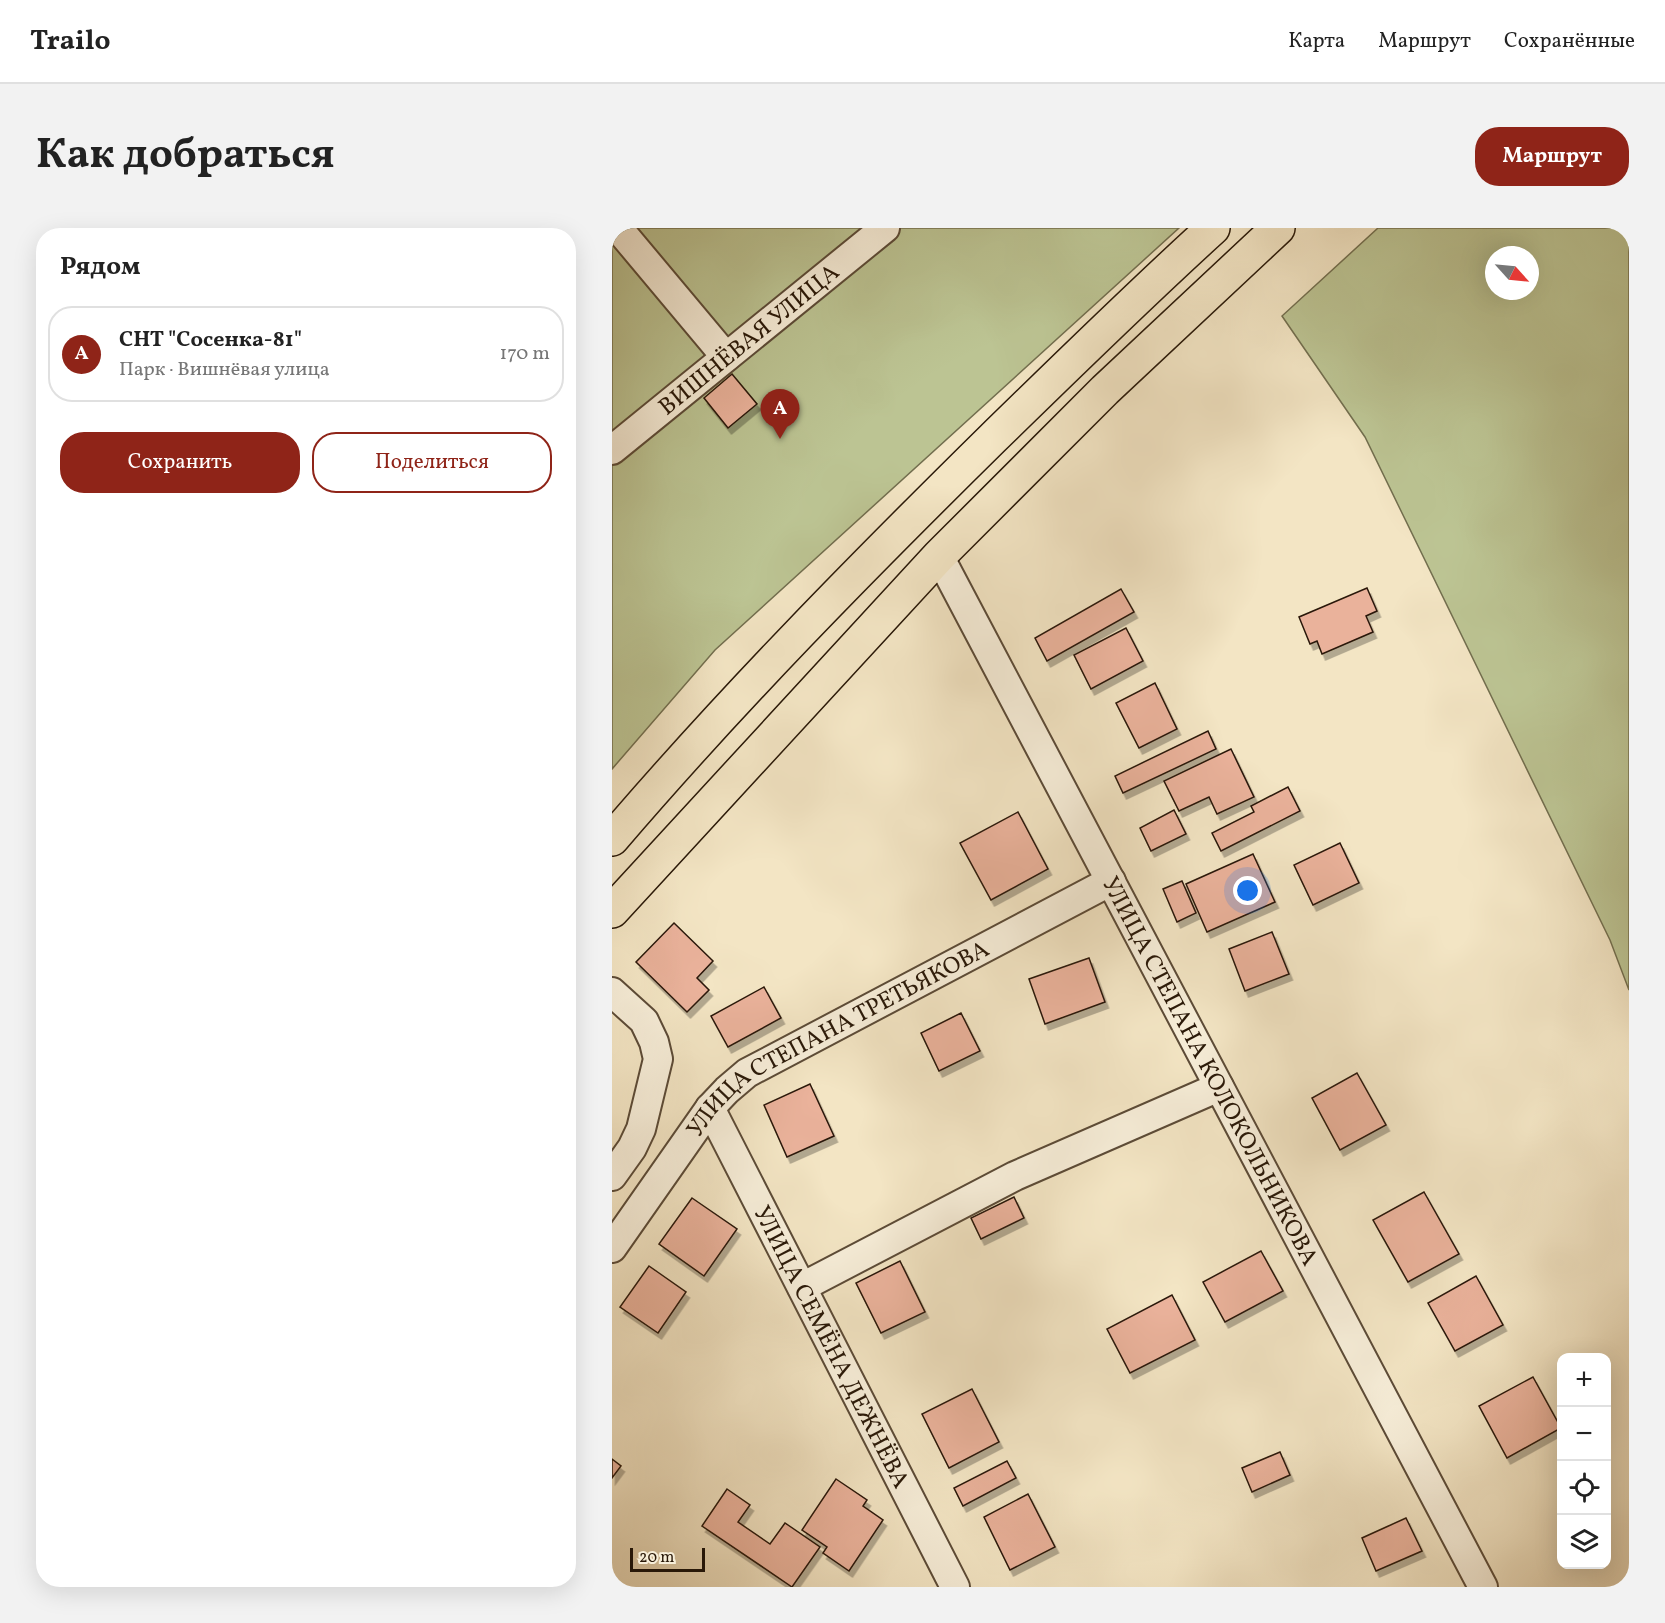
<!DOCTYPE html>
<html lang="ru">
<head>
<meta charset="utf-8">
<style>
	:root { --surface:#fff; --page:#f2f2f2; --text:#222; --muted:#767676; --line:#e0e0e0; --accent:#8f2418 }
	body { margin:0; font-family:Vollkorn,serif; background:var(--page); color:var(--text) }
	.controls { position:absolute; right:18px; bottom:18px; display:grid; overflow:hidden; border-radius:12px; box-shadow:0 6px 24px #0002 }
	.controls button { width:54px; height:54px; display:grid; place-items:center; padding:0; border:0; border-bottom:2px solid var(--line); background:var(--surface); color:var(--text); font:30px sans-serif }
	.compass { position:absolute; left:873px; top:18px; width:54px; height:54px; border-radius:50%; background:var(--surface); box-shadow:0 6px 24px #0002; rotate:117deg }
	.scale { position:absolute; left:18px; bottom:15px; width:75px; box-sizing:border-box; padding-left:6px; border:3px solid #291808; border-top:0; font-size:16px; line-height:21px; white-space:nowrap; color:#291808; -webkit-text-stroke:4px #f7eed9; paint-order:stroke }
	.you { position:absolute; left:636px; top:663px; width:21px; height:21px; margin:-15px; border:4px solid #fff; border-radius:50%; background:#1a73e8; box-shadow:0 0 0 9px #1a73e833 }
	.badge { display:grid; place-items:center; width:39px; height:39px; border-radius:50%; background:var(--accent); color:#fff; font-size:20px; font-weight:700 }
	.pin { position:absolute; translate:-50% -50px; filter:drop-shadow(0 2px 3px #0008) }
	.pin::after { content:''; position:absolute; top:32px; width:21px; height:18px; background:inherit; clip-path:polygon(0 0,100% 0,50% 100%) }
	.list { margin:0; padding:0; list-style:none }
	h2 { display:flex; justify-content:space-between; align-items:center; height:78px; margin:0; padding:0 24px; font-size:26px }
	h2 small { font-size:20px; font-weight:400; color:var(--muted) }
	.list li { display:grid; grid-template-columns:39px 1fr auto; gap:18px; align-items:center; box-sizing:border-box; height:96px; margin:0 12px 12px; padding:0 12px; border:2px solid var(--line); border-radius:24px }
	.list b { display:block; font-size:22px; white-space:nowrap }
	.list p { margin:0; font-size:20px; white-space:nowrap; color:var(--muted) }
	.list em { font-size:20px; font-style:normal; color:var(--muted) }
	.actions { display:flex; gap:12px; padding:18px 24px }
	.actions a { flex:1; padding:14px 0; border:2px solid var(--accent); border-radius:24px; text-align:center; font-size:21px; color:var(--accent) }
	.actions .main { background:var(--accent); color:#fff }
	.icon { flex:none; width:33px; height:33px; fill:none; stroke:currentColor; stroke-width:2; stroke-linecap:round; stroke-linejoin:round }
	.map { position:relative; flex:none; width:1017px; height:1359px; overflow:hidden; border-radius:24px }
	header { display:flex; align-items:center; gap:36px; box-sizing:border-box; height:84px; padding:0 30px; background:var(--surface); border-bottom:2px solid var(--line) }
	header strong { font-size:28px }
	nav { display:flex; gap:33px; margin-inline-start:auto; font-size:21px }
	.intro { display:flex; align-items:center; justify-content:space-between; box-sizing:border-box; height:144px; padding:0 36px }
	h1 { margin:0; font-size:42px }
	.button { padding:15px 27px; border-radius:24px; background:var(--accent); color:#fff; font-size:21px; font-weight:700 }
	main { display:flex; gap:36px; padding:0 36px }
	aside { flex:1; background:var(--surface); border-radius:24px; box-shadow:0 6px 24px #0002 }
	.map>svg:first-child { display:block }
	.green { fill:#bcc493; stroke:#726e4e; stroke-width:1.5; fill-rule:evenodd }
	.building { fill:#eab29b; stroke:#291808; stroke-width:1.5; filter:url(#shadow) }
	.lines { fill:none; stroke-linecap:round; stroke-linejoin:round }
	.minor-casing { stroke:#5c4b37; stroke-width:32 }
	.highway-casing { stroke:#291808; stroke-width:36 }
	.minor { stroke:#f7eed9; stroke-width:28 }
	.highway { stroke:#f3e5c4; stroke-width:33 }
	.labels { text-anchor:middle; stroke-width:4.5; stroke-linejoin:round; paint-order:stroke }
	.street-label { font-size:24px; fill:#291808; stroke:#f7eed9 }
</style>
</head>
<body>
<header>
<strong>Trailo</strong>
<nav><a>Карта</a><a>Маршрут</a><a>Сохранённые</a></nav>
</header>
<div class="intro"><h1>Как добраться</h1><a class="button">Маршрут</a></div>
<main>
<aside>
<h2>Рядом<small></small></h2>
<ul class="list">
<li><span class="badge">A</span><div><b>СНТ &quot;Сосенка-81&quot;</b><p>Парк · Вишнёвая улица</p></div><em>170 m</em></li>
</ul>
<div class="actions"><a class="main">Сохранить</a><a>Поделиться</a></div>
</aside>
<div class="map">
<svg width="1017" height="1359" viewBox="0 0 1017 1359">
	<defs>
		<filter id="shadow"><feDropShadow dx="3.5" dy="6" stdDeviation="0" flood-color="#0004"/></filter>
	</defs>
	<rect width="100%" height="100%" fill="#f3e5c4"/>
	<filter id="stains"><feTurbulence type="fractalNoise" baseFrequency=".00333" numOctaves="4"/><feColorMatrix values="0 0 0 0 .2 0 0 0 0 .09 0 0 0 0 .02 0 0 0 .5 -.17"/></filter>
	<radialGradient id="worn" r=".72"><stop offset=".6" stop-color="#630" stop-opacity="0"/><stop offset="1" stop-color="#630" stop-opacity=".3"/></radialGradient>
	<!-- green -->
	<g class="green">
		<path d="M 0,0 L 567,0 L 103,422 L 0,541 Z"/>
		<path d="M 766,0 L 1017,0 L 1017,762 L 998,712 L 753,209 L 670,88 ZM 882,27 L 918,27 L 918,63 L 882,63 Z"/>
	</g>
	<!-- building -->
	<g class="building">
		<path d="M 120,146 L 145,176 L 116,200 L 92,170 Z"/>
		<path d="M 755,360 L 765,383 L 754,388 L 761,404 L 710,426 L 705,413 L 698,416 L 687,389 Z"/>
		<path d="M 509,361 L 522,384 L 435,433 L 423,410 Z"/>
		<path d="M 514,400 L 531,433 L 479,461 L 462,427 Z"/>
		<path d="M 543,455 L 565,501 L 527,520 L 504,475 Z"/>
		<path d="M 596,503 L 604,521 L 511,565 L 503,548 Z"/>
		<path d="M 619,521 L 642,569 L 605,586 L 597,569 L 567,583 L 552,553 Z"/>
		<path d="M 676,559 L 688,583 L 609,623 L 600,605 L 642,584 L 639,578 Z"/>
		<path d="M 562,582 L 574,606 L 539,623 L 528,600 Z"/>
		<path d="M 406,584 L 436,641 L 379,672 L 348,615 Z"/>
		<path d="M 728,615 L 747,655 L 701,677 L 682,637 Z"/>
		<path d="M 641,626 L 663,674 L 595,704 L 574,656 Z"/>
		<path d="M 570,653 L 584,685 L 565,694 L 551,661 Z"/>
		<path d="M 62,695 L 101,733 L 85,750 L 97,762 L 75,784 L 24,734 Z"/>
		<path d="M 660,704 L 677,746 L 633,763 L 617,721 Z"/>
		<path d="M 477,730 L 493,774 L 433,796 L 417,751 Z"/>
		<path d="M 152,759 L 169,790 L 116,819 L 99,788 Z"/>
		<path d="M 349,785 L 368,823 L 327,843 L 309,805 Z"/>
		<path d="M 745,845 L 774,897 L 728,922 L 700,870 Z"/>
		<path d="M 198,856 L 222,908 L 175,929 L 152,877 Z"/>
		<path d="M 812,964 L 847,1026 L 796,1054 L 761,992 Z"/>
		<path d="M 402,969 L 412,990 L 369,1011 L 359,990 Z"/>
		<path d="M 80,970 L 125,1001 L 92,1048 L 47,1016 Z"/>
		<path d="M 649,1023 L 671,1063 L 613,1094 L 591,1054 Z"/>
		<path d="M 288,1033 L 313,1084 L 269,1105 L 244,1055 Z"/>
		<path d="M 37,1038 L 74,1064 L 46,1105 L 8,1079 Z"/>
		<path d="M 864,1048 L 891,1097 L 843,1123 L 816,1075 Z"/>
		<path d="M 560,1067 L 583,1112 L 518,1145 L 495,1101 Z"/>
		<path d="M 921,1149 L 949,1200 L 895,1230 L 867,1178 Z"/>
		<path d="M 360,1161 L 387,1214 L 337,1240 L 310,1186 Z"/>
		<path d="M 668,1224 L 678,1247 L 640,1264 L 630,1240 Z"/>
		<path d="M 0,1231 L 9,1238 L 0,1250 Z"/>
		<path d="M 395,1233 L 404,1250 L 351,1278 L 342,1260 Z"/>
		<path d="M 224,1251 L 255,1272 L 251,1278 L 271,1292 L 237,1343 L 211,1325 L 215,1319 L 190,1302 Z"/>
		<path d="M 115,1261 L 138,1277 L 126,1294 L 158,1316 L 173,1295 L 208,1319 L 180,1359 L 90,1298 Z"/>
		<path d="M 416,1266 L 443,1319 L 398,1342 L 372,1289 Z"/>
		<path d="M 794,1290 L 810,1323 L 764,1343 L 750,1310 Z"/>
	</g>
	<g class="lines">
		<!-- minor casing -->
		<g class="minor-casing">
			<g id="minor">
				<path d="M 6,0 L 114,129"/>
				<path id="s1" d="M 0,222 L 273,0"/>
				<path id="s2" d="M 327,328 L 871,1359"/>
				<path d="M 0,764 L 32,793 L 42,814 L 46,831 L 29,901 L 20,920 L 0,948"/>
				<path id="s3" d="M 98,880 L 343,1359"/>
				<path id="s4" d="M 0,1020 L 98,880 L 115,862 L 135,845 L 499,653"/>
				<path d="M 190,1059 L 403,948 L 607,859"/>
			</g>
		</g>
		<!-- highway casing -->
		<g class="highway-casing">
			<g id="highway">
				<path d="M 0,611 C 120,471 250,339 381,210 C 454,139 526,68 601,0"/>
				<path d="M 0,683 L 327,328 L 493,162 L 666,0"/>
			</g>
		</g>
		<!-- minor -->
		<use href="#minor" class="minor"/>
		<!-- highway -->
		<use href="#highway" class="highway"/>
	</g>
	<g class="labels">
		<!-- street labels -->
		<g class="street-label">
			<text dy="8" stroke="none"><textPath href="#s1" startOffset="176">ВИШНЁВАЯ УЛИЦА</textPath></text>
			<text dy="8" stroke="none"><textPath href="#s4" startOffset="316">УЛИЦА СТЕПАНА ТРЕТЬЯКОВА</textPath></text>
			<text dy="8" stroke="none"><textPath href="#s2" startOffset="582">УЛИЦА СТЕПАНА КОЛОКОЛЬНИКОВА</textPath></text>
			<text dy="8" stroke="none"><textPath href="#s3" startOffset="268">УЛИЦА СЕМЁНА ДЕЖНЁВА</textPath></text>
		</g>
	</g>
	<rect width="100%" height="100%" filter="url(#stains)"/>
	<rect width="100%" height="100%" fill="url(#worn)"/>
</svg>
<div class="controls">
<button>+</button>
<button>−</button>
<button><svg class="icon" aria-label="locate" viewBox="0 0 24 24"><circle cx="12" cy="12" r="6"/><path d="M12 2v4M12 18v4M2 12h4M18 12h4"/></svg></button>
<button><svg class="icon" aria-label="layers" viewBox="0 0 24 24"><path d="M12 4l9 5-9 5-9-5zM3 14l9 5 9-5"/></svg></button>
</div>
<svg class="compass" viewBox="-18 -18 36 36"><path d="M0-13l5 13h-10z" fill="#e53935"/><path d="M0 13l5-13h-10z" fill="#767676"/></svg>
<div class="scale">20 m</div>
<div class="you"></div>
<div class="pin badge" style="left:168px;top:211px">A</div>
</div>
</main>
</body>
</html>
